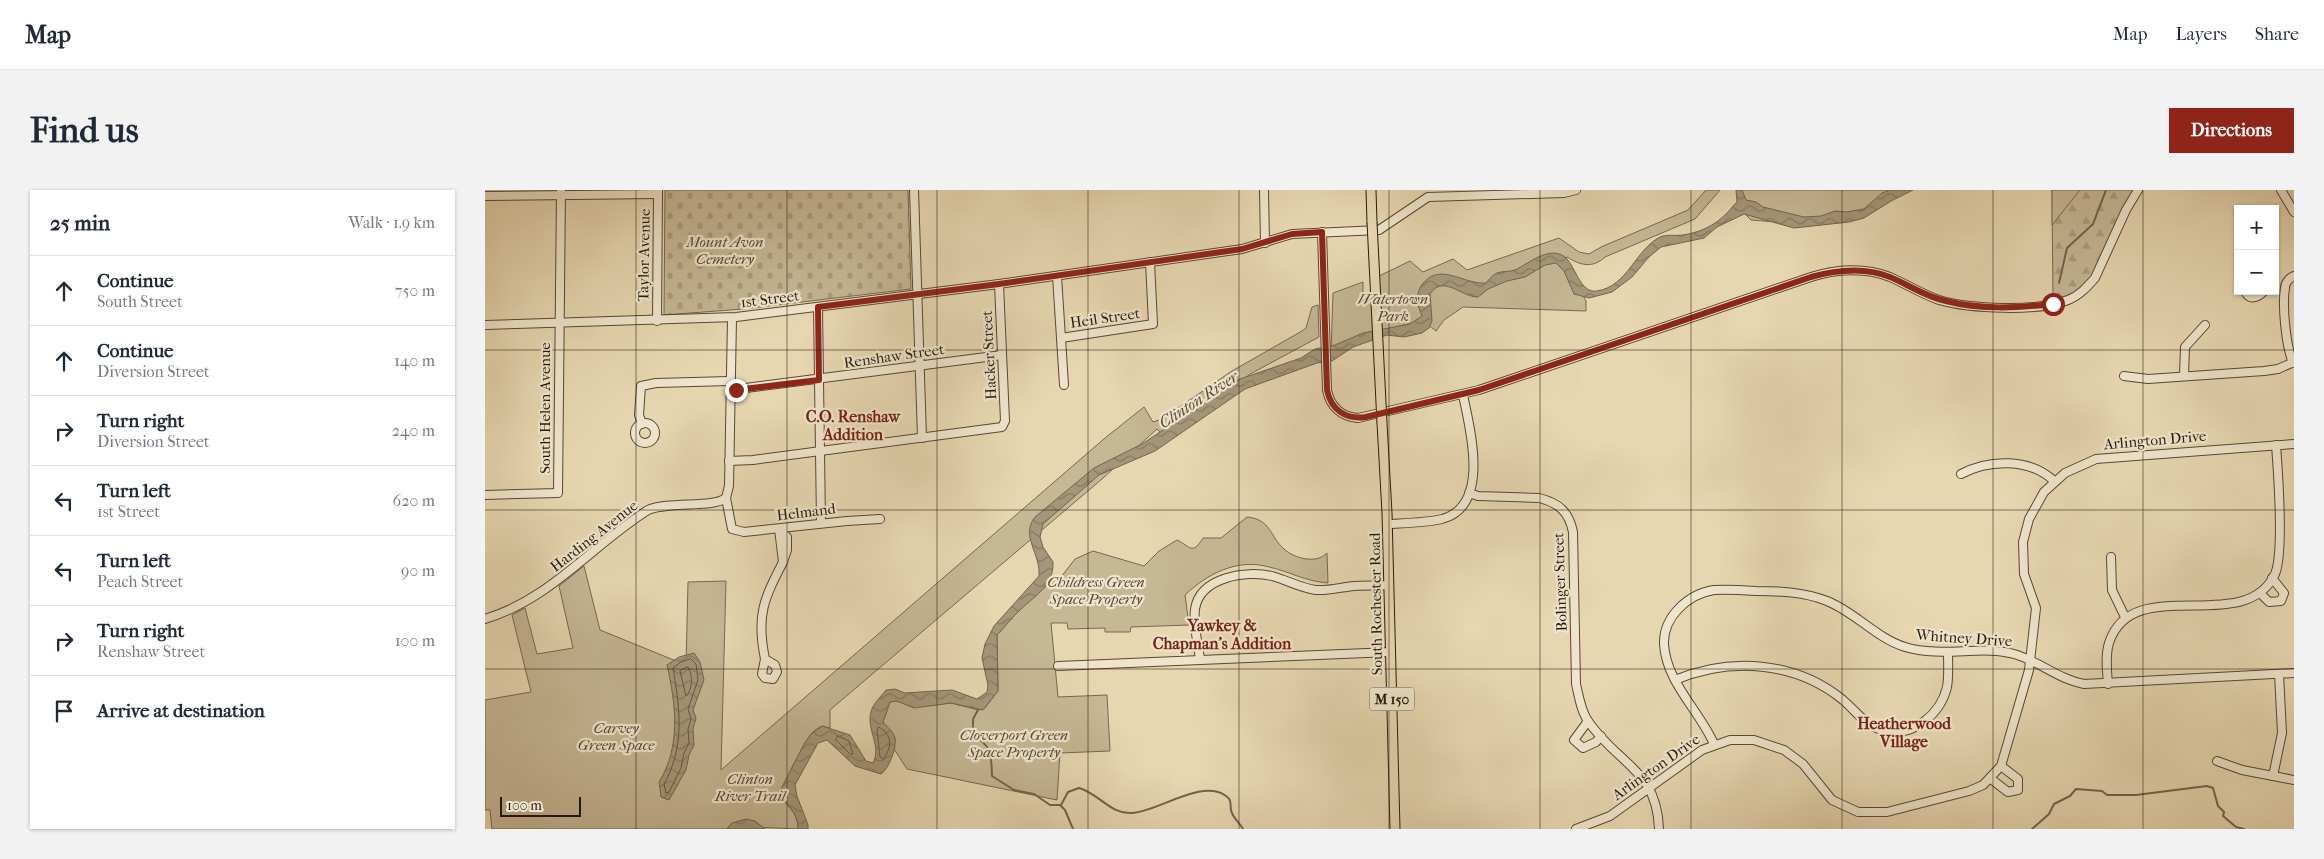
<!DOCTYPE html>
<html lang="en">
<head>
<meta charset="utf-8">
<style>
	:root { --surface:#fff; --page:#f2f2f3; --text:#1f2937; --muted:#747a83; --line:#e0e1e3; --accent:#8f2418 }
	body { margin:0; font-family:"IM FELL French Canon",serif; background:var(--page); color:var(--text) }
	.controls { position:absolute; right:15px; top:15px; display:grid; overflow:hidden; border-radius:0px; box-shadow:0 1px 4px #0004 }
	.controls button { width:45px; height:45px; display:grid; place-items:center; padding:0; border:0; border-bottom:1px solid var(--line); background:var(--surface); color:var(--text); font:25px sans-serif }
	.scale { position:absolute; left:15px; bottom:12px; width:81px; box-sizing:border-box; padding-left:5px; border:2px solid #26190d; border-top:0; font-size:14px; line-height:18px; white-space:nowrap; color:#26190d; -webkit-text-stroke:4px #efe5cc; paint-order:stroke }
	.stop { position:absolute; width:15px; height:15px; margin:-11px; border:4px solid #8f2418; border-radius:50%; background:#fff }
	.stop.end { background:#8f2418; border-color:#fff; box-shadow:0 1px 5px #0008 }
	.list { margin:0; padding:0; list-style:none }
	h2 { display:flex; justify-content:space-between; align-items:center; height:65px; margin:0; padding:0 20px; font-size:21px }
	h2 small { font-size:16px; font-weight:400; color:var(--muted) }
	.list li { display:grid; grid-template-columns:32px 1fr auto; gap:15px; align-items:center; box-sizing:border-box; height:70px; padding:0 20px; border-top:1px solid var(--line) }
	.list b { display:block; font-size:19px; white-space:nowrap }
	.list p { margin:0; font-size:16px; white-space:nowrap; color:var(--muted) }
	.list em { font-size:16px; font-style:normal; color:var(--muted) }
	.icon { flex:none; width:28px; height:28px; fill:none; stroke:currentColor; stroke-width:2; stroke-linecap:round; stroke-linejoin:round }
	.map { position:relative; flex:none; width:1809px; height:639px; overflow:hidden; border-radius:0px }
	header { display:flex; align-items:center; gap:30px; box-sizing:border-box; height:70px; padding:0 25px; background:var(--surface); border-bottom:1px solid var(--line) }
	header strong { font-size:24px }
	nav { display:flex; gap:28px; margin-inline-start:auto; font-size:18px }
	.intro { display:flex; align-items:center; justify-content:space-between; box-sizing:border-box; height:120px; padding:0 30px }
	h1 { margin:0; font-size:35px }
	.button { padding:12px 22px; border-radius:0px; background:var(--accent); color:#fff; font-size:18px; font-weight:700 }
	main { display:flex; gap:30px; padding:0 30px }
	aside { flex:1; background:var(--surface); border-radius:0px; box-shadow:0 1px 4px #0004 }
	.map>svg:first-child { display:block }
	.forest { fill:url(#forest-firs); stroke:#766851 }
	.cemetery { fill:url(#cemetery-stones); stroke:#766851 }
	.park { fill:#c6b795; stroke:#766851 }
	.water { fill:url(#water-waves); stroke:#72644e }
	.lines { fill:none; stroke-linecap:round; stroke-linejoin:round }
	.shore { stroke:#665843; stroke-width:1 }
	.stream { stroke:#72644e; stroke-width:2 }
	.minor-casing { stroke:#564836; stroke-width:10 }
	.major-casing { stroke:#26190d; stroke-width:11 }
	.minor { stroke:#efe5cc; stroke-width:8 }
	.major { stroke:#e7d7b1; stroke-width:9 }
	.major-bridge-casing { stroke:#26190d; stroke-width:11; stroke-linecap:butt }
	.major-bridge { stroke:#e7d7b1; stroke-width:9 }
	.route { stroke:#8f2418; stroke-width:6 }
	.grid { fill:none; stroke:#26190d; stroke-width:1; stroke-opacity:0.55 }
	.labels { text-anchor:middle; stroke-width:4.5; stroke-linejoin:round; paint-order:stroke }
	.shield { fill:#efe5cc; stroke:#625646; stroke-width:1 }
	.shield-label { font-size:14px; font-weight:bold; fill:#26190d }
	.park-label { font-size:15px; font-style:italic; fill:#564836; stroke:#efe5cc }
	.street-label { font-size:15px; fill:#26190d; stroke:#efe5cc }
	.water-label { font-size:16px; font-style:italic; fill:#594b38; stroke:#efe5cc }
	.neighbourhood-label { font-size:16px; font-weight:bold; fill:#7a1f14; stroke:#efe5cc }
</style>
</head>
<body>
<header>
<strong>Map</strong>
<nav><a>Map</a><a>Layers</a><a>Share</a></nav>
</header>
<div class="intro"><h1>Find us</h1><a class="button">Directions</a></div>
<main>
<aside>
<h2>25 min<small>Walk · 1.9 km</small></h2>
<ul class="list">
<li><svg class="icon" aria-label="ahead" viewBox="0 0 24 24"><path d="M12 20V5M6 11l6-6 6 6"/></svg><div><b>Continue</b><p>South Street</p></div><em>750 m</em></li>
<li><svg class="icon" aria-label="ahead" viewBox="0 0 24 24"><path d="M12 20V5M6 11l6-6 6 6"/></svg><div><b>Continue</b><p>Diversion Street</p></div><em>140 m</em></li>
<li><svg class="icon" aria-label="right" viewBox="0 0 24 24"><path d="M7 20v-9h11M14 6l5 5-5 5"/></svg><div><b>Turn right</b><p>Diversion Street</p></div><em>240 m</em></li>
<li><svg class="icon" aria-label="left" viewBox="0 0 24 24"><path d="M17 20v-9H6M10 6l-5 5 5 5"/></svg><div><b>Turn left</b><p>1st Street</p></div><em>620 m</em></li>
<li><svg class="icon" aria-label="left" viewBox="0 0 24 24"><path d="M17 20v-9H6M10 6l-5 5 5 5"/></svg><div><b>Turn left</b><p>Peach Street</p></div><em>90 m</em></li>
<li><svg class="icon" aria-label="right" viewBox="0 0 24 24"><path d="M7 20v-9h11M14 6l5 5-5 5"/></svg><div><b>Turn right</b><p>Renshaw Street</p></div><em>100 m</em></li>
<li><svg class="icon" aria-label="arrive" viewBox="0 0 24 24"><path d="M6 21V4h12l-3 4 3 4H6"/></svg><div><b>Arrive at destination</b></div></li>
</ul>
</aside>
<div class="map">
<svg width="1809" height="639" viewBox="0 0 1809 639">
	<defs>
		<pattern id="forest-firs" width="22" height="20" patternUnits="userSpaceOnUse" patternTransform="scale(1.25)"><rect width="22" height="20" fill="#c6b795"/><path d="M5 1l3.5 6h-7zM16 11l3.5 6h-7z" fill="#aa9d7f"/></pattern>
		<pattern id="cemetery-stones" width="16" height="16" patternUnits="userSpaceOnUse" patternTransform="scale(1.25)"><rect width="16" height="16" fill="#c6b795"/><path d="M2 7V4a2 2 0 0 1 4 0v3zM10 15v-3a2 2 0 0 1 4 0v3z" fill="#aa9d7f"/></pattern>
		<pattern id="water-waves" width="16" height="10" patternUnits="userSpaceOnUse" patternTransform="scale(1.25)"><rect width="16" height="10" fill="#a59679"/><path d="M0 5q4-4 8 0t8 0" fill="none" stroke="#867a62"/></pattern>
	</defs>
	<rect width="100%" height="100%" fill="#e7d7b1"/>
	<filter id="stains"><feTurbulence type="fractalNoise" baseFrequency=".004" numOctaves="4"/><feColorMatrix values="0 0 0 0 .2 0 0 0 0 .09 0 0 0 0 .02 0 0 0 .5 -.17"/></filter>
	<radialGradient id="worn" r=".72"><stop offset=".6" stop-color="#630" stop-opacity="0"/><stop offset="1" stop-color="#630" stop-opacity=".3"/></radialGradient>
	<!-- forest -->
	<path class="forest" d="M 1567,0 L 1653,0 L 1602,98 L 1568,114 Z"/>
	<!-- cemetery -->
	<path class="cemetery" d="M 180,0 L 423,0 L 426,99 L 258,119 L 179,125 Z"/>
	<!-- park -->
	<g class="park">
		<path d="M 1221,0 L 1235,0 L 1210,29 L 1120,67 C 1107,79 1095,75 1082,67 L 1079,71 L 1101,111 L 1101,121 L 978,117 L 959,130 L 951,141 C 945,136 939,132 930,133 C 907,135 868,154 846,164 L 848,103 L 878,92 L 878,108 L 892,101 L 892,87 L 925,71 L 938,82 L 968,69 L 982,80 L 1074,48 L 1094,62 L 1104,64 L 1116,57 L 1203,20 Z"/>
		<path d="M 1254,0 L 1420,0 L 1384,21 L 1292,32 L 1266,30 L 1258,22 Z"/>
		<path d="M 1567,0 L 1595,0 L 1567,35 Z"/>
		<path d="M 833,115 L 834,147 L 767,183 L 677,244 L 672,239 L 617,289 L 345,520 L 345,538 L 337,536 C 333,538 330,540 327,543 C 321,550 295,598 297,605 C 302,621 313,618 313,639 L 244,636 L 242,639 L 7,639 L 5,620 L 0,620 L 0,510 L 46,502 L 27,425 L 40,418 L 52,464 L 88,458 L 74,396 L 99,376 L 115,440 L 201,475 L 203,392 L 241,391 L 236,580 L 620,248 L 659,217 L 668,232 L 677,229 L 747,181 L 817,141 L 821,138 L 827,117 Z"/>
		<path d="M 762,327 C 786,329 785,347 799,359 C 810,369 832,374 842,363 L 843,393 C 819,391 806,382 784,377 C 752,368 722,384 700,405 L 704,435 L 646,437 L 645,442 L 620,442 L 620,438 L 583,439 L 582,433 L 566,433 L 573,507 L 622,505 L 625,561 L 575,563 L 572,610 L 422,579 L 409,559 L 410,548 L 398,532 L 405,512 L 412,511 L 432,517 L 466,513 L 493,520 L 499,519 L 513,501 L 512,445 L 536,418 L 561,396 L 564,390 L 576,387 L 590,369 L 608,361 L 659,376 L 674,361 L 692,350 C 705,356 707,366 718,348 L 736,348 Z"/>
	</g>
	<!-- water -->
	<g class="water">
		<path d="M 1251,0 L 1257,0 L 1261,10 L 1271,12 L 1278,17 L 1319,27 L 1336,26 L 1350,21 L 1361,22 L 1379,19 L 1397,3 L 1405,0 L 1428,0 L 1406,11 L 1379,28 L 1364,32 L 1309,38 L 1259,24 L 1232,37 L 1219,48 L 1176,57 L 1164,67 L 1147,87 L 1127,102 L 1104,108 L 1089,104 L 1079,81 L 1071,73 L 1060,75 L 1040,87 L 1022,91 L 1003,99 L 993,107 C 976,107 958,84 945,104 L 947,131 L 944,138 L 937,143 L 919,147 L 902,145 L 868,157 L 847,171 L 832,173 L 760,199 L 670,261 L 614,285 L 558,334 L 555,347 L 558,357 L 568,372 C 569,395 551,405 536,419 C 528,426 520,437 512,445 L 513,501 L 498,520 L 466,513 L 429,518 L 412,511 L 405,512 L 398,532 C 402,537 408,541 410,548 C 412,557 404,579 396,584 L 370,576 L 342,550 L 333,553 L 310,595 L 312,606 L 323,635 L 323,639 L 313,639 C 313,618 298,617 296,599 L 319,554 L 326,544 L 337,536 L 365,545 L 381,571 L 388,573 C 397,557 381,539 386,522 C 388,513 396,507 401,500 L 410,499 L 420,503 L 467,500 L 492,509 L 502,502 L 503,495 L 497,468 L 500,454 L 509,436 L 554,386 C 556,364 535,346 550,327 L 609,278 L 657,254 L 755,189 L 816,168 L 830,159 L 850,155 L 878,143 L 925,134 L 937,126 C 933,117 930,106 936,96 C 954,70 978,95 1001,93 C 1004,90 1007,85 1012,83 C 1017,81 1024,82 1030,80 C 1043,74 1064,55 1080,67 C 1090,75 1095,104 1112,101 C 1143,96 1150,60 1175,47 C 1182,44 1191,46 1198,45 C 1219,42 1236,32 1249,15 L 1252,12 Z"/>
		<path d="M 209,463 L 215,472 L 219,490 L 208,520 L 211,528 L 208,539 L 209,555 L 204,565 L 201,580 L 184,610 L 176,607 L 174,592 C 196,557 191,515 182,475 L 194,467 Z"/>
		<path d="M 261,629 L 270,631 L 280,639 L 242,639 L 247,633 Z"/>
	</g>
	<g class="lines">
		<!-- shore -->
		<g class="shore">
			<path d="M 206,469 L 211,474 L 213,490 L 203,519 L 206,529 L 203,539 L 204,553 L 199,563 L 196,578 L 184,602 L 181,603 L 179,594 C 200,557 195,518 188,478 L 196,472 Z"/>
			<path d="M 203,477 C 208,485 208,499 201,506 L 195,481 Z"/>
			<path d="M 394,537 C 408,545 407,558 398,569 L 395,567 L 392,540 Z"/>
			<path d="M 353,546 L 364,551 L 368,564 L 365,564 L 351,550 Z"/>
		</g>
		<!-- stream -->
		<g class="stream">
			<path d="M 1574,93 L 1582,58 L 1608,34 L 1621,0"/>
			<path d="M 493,520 L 488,529 L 488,545 C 508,557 506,565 507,586 L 529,600 L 549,604 L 565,615 L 575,615 L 580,620 L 588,639"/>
			<path d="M 576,615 L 583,602 L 594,598 C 613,603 626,625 647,623 C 673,622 717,588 741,606 C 747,610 745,614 746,620 C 747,627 754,632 758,639"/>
			<path d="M 1547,639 L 1564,624 L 1569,614 L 1585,606 L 1591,599 L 1617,601 L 1622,605 L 1651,605 L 1722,596 L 1728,598 L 1733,616 L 1739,622 L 1738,626 L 1751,637 L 1759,639"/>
		</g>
		<!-- minor casing -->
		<g class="minor-casing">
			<g id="minor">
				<path d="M 429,0 L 437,248"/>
				<path d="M 779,0 L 780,53"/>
				<path d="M 1796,0 L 1809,22"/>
				<path d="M 0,6 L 173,4"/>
				<path d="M 837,42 L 842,200 C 845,216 856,227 873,228 L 994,200 L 1326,87 C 1351,79 1380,77 1405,87 C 1421,94 1437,104 1454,110 C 1485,119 1553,122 1583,110 C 1594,106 1602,97 1610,88 L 1641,20 L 1653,0"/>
				<path d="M 572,86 L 579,195"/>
				<path d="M 1760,101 C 1764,111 1773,108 1779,101"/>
				<path d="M 333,117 L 336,333"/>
				<path d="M 247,128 L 244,296 L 241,308 L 247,339 L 259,342 L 362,331 L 395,329"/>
				<path d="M 172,131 L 173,1"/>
				<path d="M 0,135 L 251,127 L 514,94 L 757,59 L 807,44 L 894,40 L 943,7 L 1079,3 L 1091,0"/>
				<path d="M 576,148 L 668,134 L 665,72"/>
				<path d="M 1808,173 C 1801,156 1797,116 1800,98 C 1800,93 1804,88 1809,86"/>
				<path d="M 1639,186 L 1663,189 L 1779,181 L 1793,179 L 1809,172"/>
				<path d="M 1699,186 L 1700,157 L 1720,135"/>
				<path d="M 245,200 L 517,165"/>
				<circle cx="160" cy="243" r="10"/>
				<path d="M 157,234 L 154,225 L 156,196 L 171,193 L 245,191"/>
				<path d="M 244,271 L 268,270 L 517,237 L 520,231 L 514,94"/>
				<path d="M 1476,284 C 1504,269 1545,268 1569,291"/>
				<path d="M 984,303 L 993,306 L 1054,308 C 1074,313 1084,322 1088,342 L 1091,494 C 1094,507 1096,521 1103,531 C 1132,574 1172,579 1174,639"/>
				<path d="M 0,305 L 73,303 L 76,0"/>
				<path d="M 903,334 C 920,333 940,333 957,329 C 1006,316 985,239 978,205"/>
				<path d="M 294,339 L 302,347 L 302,360 L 298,372 Z"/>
				<path d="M 1626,367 L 1627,400 L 1640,427"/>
				<path d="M 1775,403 L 1784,412 L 1796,411 L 1799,403 L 1787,388"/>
				<path d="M 0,429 C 66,409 107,355 163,320 C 184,311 228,318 241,308"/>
				<path d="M 280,469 L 277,484 L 280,488 L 288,489 L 292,482 L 290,475 L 280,469 C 271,425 279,409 298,372"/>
				<path d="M 715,469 C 713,454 708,435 710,419 C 715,387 761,380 787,386 C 802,390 815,398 831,400 C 843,401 857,397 869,396 C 881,395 892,396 904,395"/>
				<path d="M 573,476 L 906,462"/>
				<path d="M 1190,490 C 1246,467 1310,471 1358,510 C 1372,522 1382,538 1401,541 C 1429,547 1456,523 1462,497 C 1464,486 1463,474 1463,463"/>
				<path d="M 1623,494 C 1622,481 1620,466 1624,453 C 1647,381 1760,448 1790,384 C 1799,363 1793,281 1791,255"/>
				<path d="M 1103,531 L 1089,550 L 1098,558 L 1111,552 L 1116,546"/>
				<path d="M 1229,554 C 1214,520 1181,492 1179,454 C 1178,427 1203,404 1229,400 C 1243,399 1257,400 1271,401 C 1295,401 1319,402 1342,411 C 1370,422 1391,448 1420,457 C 1457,468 1497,455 1529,464 C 1554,471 1573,489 1599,494 L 1809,483"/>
				<path d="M 1732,571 L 1757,580 L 1809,590"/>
				<path d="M 1788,586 L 1797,543 L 1794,484"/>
				<path d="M 1506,589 L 1523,602 L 1533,600 L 1533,589 L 1516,576"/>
				<path d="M 1091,639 L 1125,626 L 1217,560 L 1245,550 L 1269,550 L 1299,560 L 1318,574 L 1347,610 L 1373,622 L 1402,622 L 1484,601 L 1498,595 L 1516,576 L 1544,480 L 1551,418 L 1539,384 L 1538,352 L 1544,329 L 1559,302 L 1580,283 L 1611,269 L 1809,254"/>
			</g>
		</g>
		<!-- major casing -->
		<g class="major-casing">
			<g id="major">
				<path d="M 886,0 L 887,32"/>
				<path d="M 897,233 L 902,323 L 910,639"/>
			</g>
		</g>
		<!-- minor -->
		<use href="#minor" class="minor"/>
		<!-- major -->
		<use href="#major" class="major"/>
		<!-- major-bridge casing -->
		<g class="major-bridge-casing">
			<path id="major-bridge" d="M 887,32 L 897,233"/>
		</g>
		<!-- major-bridge -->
		<use href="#major-bridge" class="major-bridge"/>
	</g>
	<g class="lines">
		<!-- route -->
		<path class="route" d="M 251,200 L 334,190 L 333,117 L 514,94 L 757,59 L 807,44 L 837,42 L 842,200 C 846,220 861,230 881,227 L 994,200 L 1326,87 C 1351,80 1380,77 1405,87 C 1424,95 1441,107 1461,111 C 1496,120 1532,118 1568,114"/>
	</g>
	<!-- grid -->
	<path class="grid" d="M 151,0 L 151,639M 302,0 L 302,639M 452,0 L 452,639M 603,0 L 603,639M 754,0 L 754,639M 904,0 L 904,639M 1055,0 L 1055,639M 1206,0 L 1206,639M 1357,0 L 1357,639M 1508,0 L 1508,639M 1658,0 L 1658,639M 0,160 L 1809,160M 0,320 L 1809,320M 0,479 L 1809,479"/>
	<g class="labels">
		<!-- shield labels -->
		<rect class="shield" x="884.5" y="497.5" width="45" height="23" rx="4"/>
		<g class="shield-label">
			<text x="907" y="514">M 150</text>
		</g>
		<!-- park labels -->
		<g class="park-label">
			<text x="240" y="57">Mount Avon<tspan x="240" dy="17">Cemetery</tspan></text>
			<text x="908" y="114">Watertown<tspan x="908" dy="17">Park</tspan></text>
			<text x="611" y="397">Childress Green<tspan x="611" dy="17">Space Property</tspan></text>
			<text x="131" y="543">Carvey<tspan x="131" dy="17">Green Space</tspan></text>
			<text x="529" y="550">Cloverport Green<tspan x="529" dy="17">Space Property</tspan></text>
			<text x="265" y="594">Clinton<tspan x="265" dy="17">River Trail</tspan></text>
		</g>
		<!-- street labels -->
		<g class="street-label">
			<text transform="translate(159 65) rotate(-89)" y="5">Taylor Avenue</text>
			<text transform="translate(285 109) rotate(-7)" y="5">1st Street</text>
			<text transform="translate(620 128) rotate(-8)" y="5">Heil Street</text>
			<text transform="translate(504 165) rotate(-93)" y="5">Hacker Street</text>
			<text transform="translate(409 166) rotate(-8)" y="5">Renshaw Street</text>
			<text transform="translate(60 218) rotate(-90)" y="5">South Helen Avenue</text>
			<text transform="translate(1670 250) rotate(-5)" y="5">Arlington Drive</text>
			<text transform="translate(321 322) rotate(-7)" y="5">Helmand</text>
			<text transform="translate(109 346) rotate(-38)" y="5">Harding Avenue</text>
			<text transform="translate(1075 392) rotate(-92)" y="5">Bolinger Street</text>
			<text transform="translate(891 414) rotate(-91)" y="5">South Rochester Road</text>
			<text transform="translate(1479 448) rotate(4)" y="5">Whitney Drive</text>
			<text transform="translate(1171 577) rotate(-35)" y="5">Arlington Drive</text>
		</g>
		<!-- water labels -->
		<g class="water-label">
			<text transform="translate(713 209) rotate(-33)" y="6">Clinton River</text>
		</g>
		<!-- neighbourhood labels -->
		<g class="neighbourhood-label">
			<text x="368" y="232">C.O. Renshaw<tspan x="368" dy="18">Addition</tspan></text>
			<text x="737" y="441">Yawkey &amp;<tspan x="737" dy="18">Chapman's Addition</tspan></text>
			<text x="1419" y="539">Heatherwood<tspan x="1419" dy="18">Village</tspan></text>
		</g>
	</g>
	<rect width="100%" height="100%" filter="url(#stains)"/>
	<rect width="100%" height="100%" fill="url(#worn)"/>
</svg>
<div class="controls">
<button>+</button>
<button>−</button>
</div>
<div class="scale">100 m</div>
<div class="stop" style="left:1568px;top:114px"></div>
<div class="stop end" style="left:251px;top:200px"></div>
</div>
</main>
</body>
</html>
